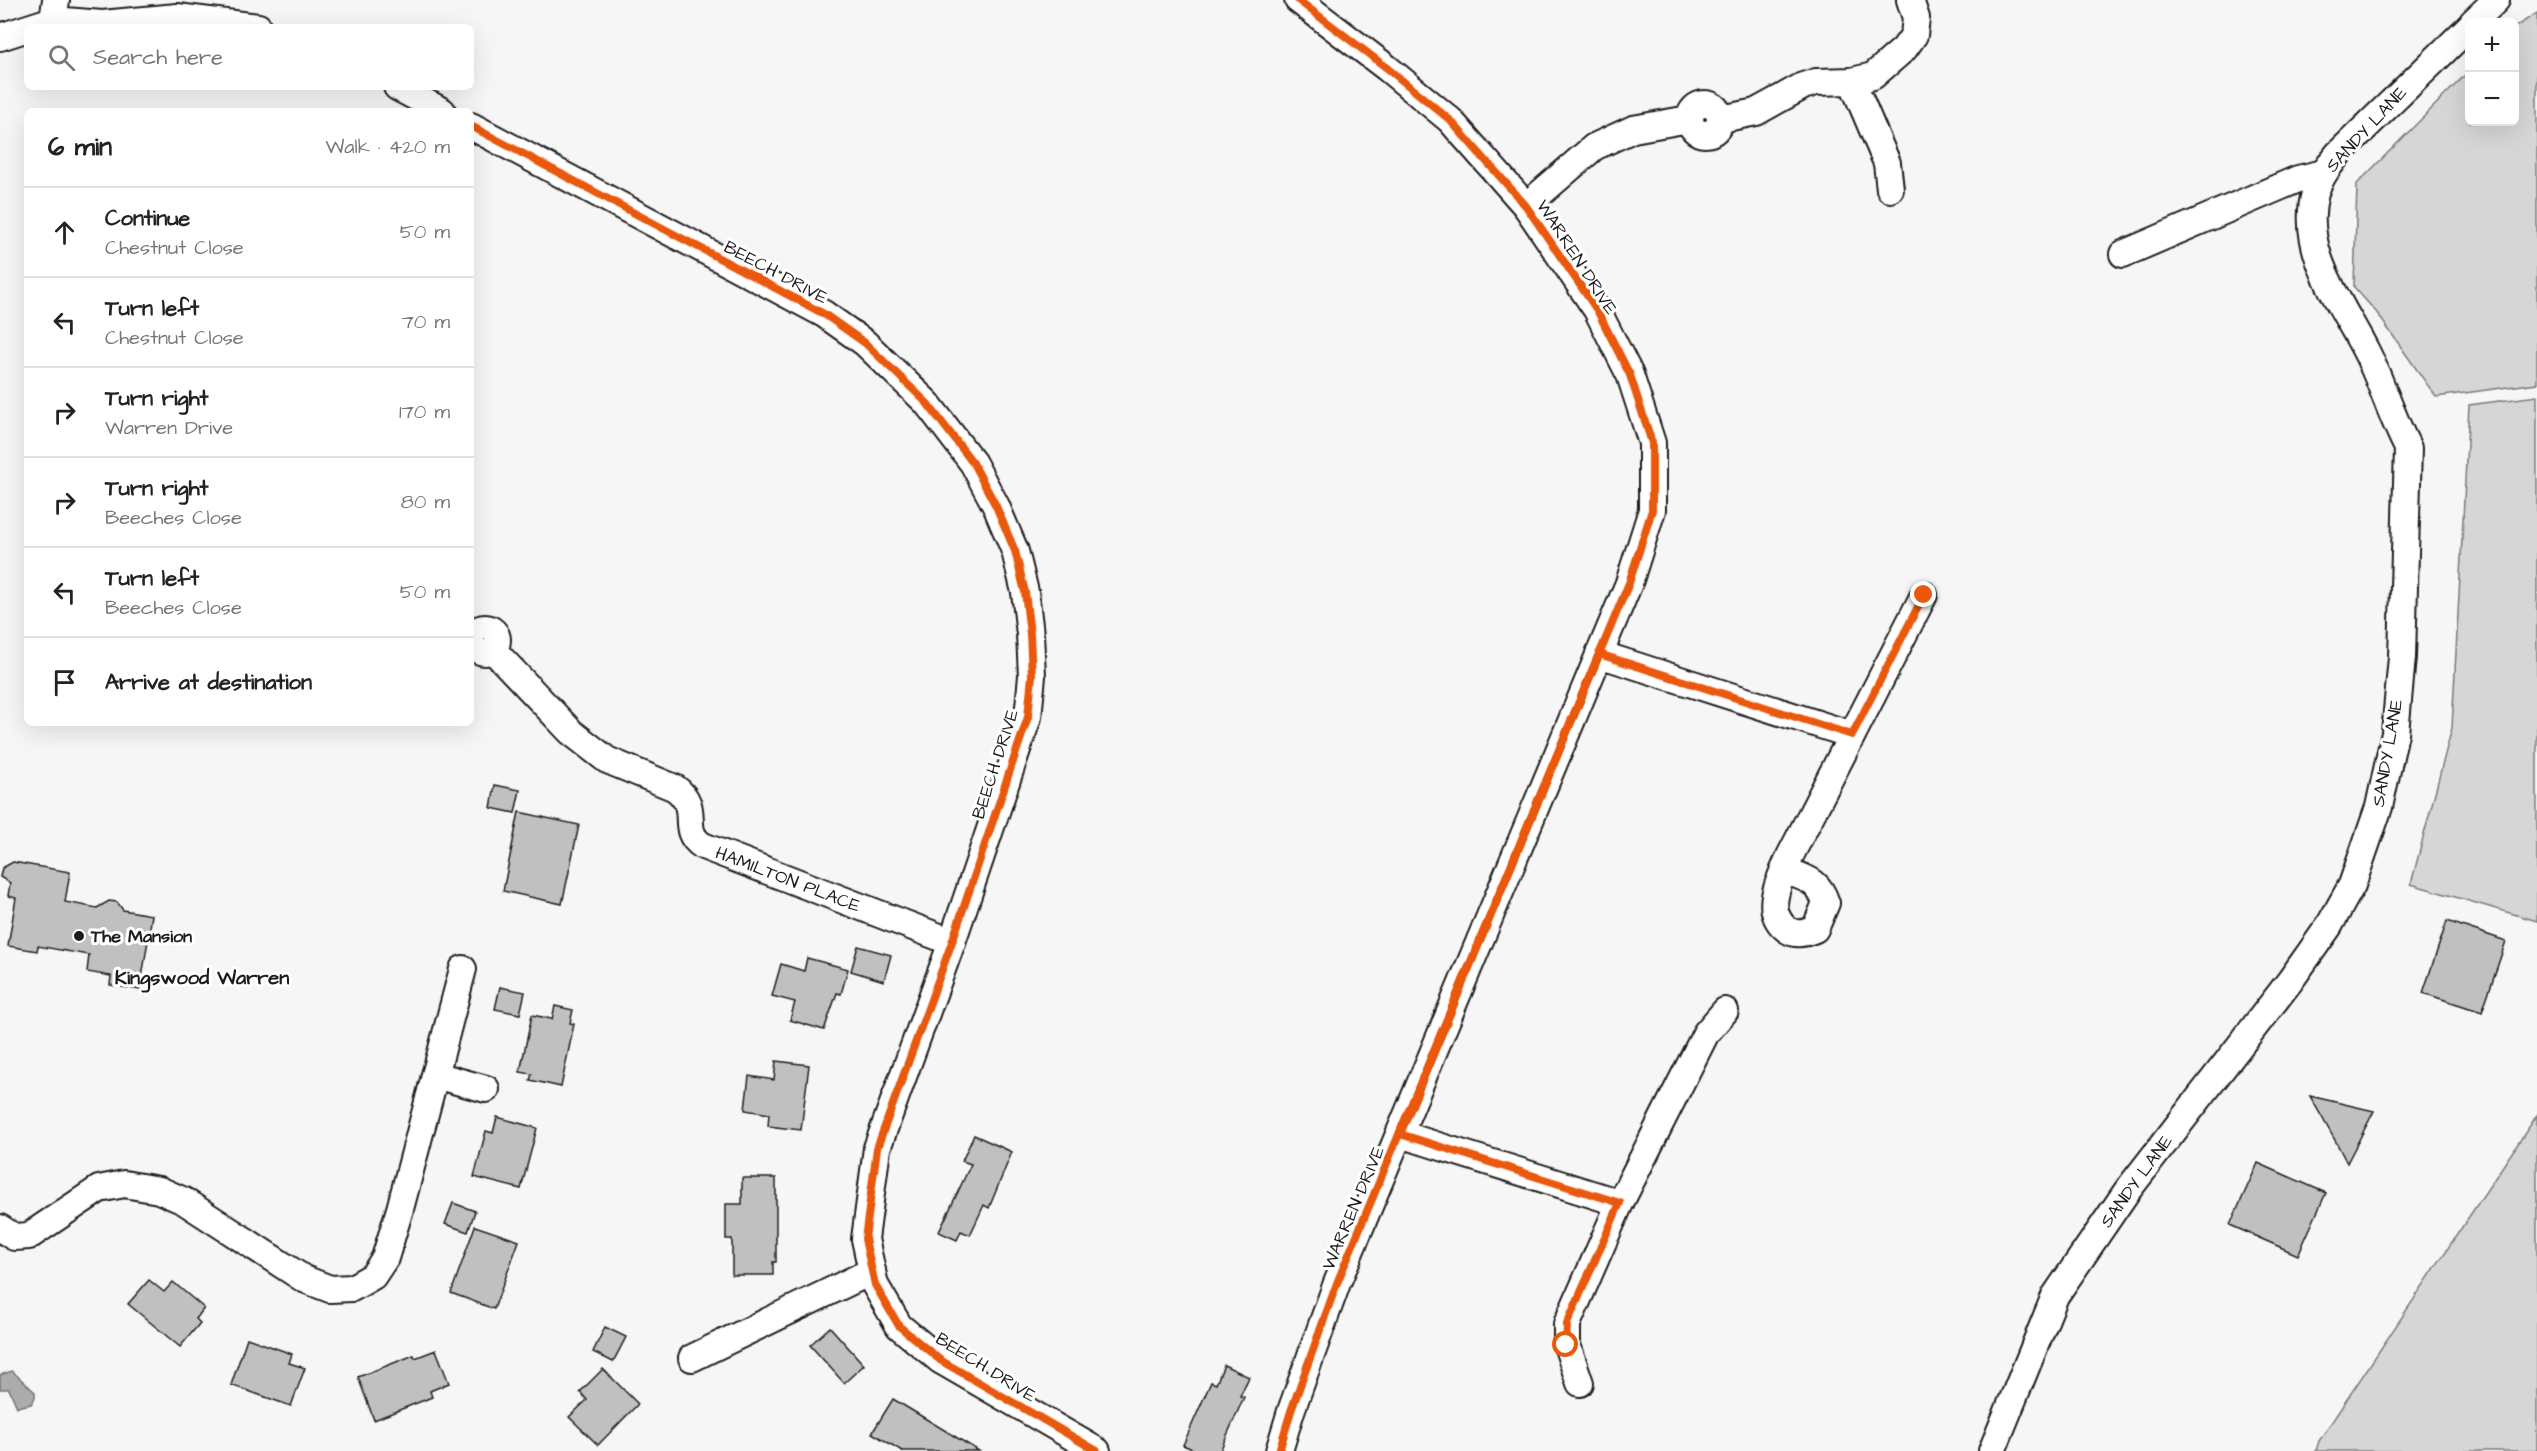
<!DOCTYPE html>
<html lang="en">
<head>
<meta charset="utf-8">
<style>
	:root { --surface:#fff; --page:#f2f2f2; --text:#222; --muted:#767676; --line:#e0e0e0 }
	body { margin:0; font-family:"Architects Daughter",sans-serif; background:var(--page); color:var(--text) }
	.controls { position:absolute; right:18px; top:18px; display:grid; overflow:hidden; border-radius:9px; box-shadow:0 6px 24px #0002 }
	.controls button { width:54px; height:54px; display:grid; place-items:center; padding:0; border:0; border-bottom:2px solid var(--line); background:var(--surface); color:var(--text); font:30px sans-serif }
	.stop { position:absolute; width:18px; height:18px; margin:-14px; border:4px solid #ea580c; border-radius:50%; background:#fff }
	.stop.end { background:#ea580c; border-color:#fff; box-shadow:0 2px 6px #0008 }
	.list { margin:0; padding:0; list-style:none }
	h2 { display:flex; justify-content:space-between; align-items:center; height:78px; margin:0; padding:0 24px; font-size:26px }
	h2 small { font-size:20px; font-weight:400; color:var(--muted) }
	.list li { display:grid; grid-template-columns:39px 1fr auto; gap:18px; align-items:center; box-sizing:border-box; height:90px; padding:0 24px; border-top:2px solid var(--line) }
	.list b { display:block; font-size:22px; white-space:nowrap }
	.list p { margin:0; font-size:20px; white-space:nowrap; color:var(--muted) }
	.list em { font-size:20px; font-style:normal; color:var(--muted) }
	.icon { flex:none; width:33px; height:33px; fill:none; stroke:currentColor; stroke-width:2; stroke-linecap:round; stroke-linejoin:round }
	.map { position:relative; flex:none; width:2537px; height:1451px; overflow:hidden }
	.search { position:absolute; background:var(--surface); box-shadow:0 6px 24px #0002; left:24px; top:24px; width:450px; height:66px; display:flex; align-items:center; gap:15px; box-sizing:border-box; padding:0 21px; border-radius:9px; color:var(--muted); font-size:22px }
	.panel { position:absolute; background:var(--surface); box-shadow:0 6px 24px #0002; left:24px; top:108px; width:450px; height:618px; border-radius:9px }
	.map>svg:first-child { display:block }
	.green { fill:#d6d6d6; stroke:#797979; stroke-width:1.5 }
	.water { fill:#acacac; stroke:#727272; stroke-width:1.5 }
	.building { fill:#c0c0c0; stroke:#1c1c1c; stroke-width:1.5 }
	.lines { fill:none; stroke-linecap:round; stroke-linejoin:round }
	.minor-casing { stroke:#1c1c1c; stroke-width:30 }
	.minor { stroke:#fff; stroke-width:26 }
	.cycleway-casing { stroke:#fff; stroke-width:11 }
	.cycleway { stroke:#e8590c; stroke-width:8 }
	.route { stroke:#ea580c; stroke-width:8 }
	.poi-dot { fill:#1c1c1c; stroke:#fff; stroke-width:2 }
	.labels { text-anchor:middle; stroke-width:6; stroke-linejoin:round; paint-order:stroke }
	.street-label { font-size:18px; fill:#1c1c1c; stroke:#fff }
	.poi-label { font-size:18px; font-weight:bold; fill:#1c1c1c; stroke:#fff; text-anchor:start }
	.neighbourhood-label { font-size:20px; font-weight:bold; fill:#1c1c1c; stroke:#fff }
</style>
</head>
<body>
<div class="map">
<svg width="2537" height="1451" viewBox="0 0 2537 1451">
	<rect width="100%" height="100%" fill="#f6f6f6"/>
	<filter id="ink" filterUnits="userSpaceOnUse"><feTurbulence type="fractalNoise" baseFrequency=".0167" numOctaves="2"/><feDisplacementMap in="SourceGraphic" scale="12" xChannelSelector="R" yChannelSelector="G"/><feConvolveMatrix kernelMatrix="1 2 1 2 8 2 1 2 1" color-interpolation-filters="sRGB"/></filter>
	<g filter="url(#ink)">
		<!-- green -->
		<g class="green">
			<path d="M 2537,13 L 2537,383 L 2436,397 L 2377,313 L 2354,287 L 2357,184 L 2469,71 L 2470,122 L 2514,122 L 2515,27 Z"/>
			<path d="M 2537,396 L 2537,921 L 2411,884 L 2452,728 L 2469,405 Z"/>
			<path d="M 2537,1115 L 2537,1451 L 2316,1451 L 2319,1441 Z"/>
		</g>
		<!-- water -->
		<path class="water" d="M 12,1371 L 35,1392 L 35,1398 L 31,1404 L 17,1407 L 9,1389 L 0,1389 L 0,1375 Z"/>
		<!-- building -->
		<g class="building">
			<path d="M 495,785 L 520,790 L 515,813 L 491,808 Z"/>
			<path d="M 519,812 L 579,825 L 562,904 L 503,891 Z"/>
			<path d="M 13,862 L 70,872 L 65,902 L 97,908 L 109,901 L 117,902 L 123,910 L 152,915 L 140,990 L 110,985 L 111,976 L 87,972 L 89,955 L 38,946 L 37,951 L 8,946 L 16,898 L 8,896 L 10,883 L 0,877 L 2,868 Z"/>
			<path d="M 2447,921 L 2506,941 L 2482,1012 L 2423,993 Z"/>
			<path d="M 858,946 L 891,955 L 884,981 L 851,971 Z"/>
			<path d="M 807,958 L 848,969 L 841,994 L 837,993 L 824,1030 L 790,1020 L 795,1002 L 772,996 L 781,964 L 804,971 Z"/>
			<path d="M 500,987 L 525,992 L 520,1014 L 495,1009 Z"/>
			<path d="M 555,1006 L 573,1010 L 570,1023 L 574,1024 L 561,1087 L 530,1080 L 532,1074 L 520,1072 L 532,1015 L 552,1019 Z"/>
			<path d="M 776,1061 L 809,1065 L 801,1130 L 768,1126 L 769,1114 L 745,1110 L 749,1076 L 774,1080 Z"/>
			<path d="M 2310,1096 L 2374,1111 L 2347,1163 L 2336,1142 Z"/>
			<path d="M 497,1117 L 537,1128 L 521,1189 L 474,1177 L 486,1131 L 493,1133 Z"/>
			<path d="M 974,1135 L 1012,1152 L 989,1208 L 984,1205 L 970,1235 L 961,1231 L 957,1240 L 939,1232 L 971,1164 L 962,1161 Z"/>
			<path d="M 2258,1163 L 2326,1193 L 2298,1255 L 2230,1225 Z"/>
			<path d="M 742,1178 L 776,1178 L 776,1262 L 773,1262 L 773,1275 L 732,1275 L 732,1239 L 726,1239 L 726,1204 L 742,1204 Z"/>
			<path d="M 453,1203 L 475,1211 L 468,1232 L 445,1224 Z"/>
			<path d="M 475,1226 L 519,1241 L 494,1309 L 451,1293 Z"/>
			<path d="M 149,1280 L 164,1292 L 173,1282 L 204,1308 L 196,1319 L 200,1323 L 180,1347 L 128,1304 Z"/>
			<path d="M 605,1327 L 626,1337 L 613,1362 L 593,1352 Z"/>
			<path d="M 830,1327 L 864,1365 L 844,1383 L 810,1345 Z"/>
			<path d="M 247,1338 L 292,1354 L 289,1363 L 305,1368 L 291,1406 L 231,1385 Z"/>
			<path d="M 436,1350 L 449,1383 L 430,1391 L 432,1397 L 374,1420 L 358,1377 L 414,1355 L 415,1358 Z"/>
			<path d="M 1224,1365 L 1249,1377 L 1240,1396 L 1244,1397 L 1220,1451 L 1197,1451 L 1183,1445 L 1211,1382 L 1216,1384 Z"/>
			<path d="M 603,1369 L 638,1404 L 598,1445 L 569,1417 L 587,1400 L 580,1392 Z"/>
			<path d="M 893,1399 L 979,1451 L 902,1451 L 872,1433 Z"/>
		</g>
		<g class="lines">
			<!-- minor casing -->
			<g class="minor-casing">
				<g id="minor">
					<path d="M 56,0 L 53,20 L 102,24 L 177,17 L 258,27"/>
					<path d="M 2473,22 L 2496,0"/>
					<path d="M 0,37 L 53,20"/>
					<path d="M 1852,81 L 1887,163 L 1890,189"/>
					<path d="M 397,87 L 442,111"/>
					<circle cx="1705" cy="119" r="15"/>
					<path d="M 1721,119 L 1756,112 L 1803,86 L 1816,82 L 1852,81 L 1873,76 L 1904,49 L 1914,35 L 1916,18 L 1910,0"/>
					<path d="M 471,126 L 824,314 L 865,343 L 927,403 L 973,463 L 996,506 L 1015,551 L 1025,592 L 1030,634 L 1032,676 L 1028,717 L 952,942 L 877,1148 L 865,1239 L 875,1285 L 899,1326 L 940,1360 L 1097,1451"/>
					<path d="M 1526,206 L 1594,147 L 1633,129 L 1689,119"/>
					<path d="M 2123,254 L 2298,179 L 2324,173"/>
					<circle cx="485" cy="640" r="12"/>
					<path d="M 493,650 L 571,732 L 607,760 L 675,788 C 703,809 677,829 703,846 L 952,942"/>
					<path d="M 1599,654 L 1852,735"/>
					<path d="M 1784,870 C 1806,879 1818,879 1826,903 L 1815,929 C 1804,934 1793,936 1784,927 C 1763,907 1781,878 1790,856 L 1924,595"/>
					<path d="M 435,1075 L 486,1089"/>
					<path d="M 1400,1134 L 1620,1203"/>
					<path d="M 0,1228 L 14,1237 L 29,1236 L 99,1189 L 124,1184 L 159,1190 L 184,1201 L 304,1279 L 330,1289 L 352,1288 L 373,1276 L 385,1258 L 400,1209 L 463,969"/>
					<path d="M 692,1358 L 872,1271"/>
					<path d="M 1580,1383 L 1567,1345 L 1567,1324 L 1620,1203 L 1706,1033 L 1725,1011"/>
					<path d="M 1279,1451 L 1291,1411 L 1337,1283 L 1629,583 L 1652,510 L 1652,443 L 1630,375 L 1597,310 L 1526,206 L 1450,120 L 1387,68 L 1298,0"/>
					<path d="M 1992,1451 L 2055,1296 L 2127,1191 L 2290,981 L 2329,926 L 2352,885 L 2379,807 L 2395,733 L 2402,657 L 2408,448 C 2392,418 2383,386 2368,355 C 2344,306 2299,252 2315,193 C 2319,178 2329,166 2338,154 L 2470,26"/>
				</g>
			</g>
			<!-- minor -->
			<use href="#minor" class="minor"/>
			<!-- cycleway casing -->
			<g class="cycleway-casing">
				<g id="cycleway">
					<path d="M 471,126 L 824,314 L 865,343 L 927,403 L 973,463 L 996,506 L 1015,551 L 1025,592 L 1030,634 L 1032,676 L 1028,717 L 952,942 L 877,1148 L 865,1239 L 875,1285 L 899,1326 L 940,1360 L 1097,1451"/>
					<path d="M 1279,1451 L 1291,1411 L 1337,1283 L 1629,583 L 1652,510 L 1652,443 L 1630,375 L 1597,310 L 1526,206 L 1450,120 L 1387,68 L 1298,0"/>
				</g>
			</g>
			<!-- cycleway -->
			<use href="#cycleway" class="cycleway"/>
		</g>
	</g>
	<g class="lines" filter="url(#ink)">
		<!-- route -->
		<path class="route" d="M 1566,1345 L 1567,1324 L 1620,1203 L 1400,1134 L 1599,654 L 1852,735 L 1924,595"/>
	</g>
	<!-- markers -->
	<circle class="poi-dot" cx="79" cy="936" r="6"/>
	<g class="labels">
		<!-- street labels -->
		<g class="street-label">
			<text transform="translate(2366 129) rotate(-47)" y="6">SANDY LANE</text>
			<text transform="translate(1577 257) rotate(57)" y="6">WARREN DRIVE</text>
			<text transform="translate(776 272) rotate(28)" y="6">BEECH DRIVE</text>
			<text transform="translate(2387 753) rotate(-80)" y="6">SANDY LANE</text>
			<text transform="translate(995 764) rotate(-72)" y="6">BEECH DRIVE</text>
			<text transform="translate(788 879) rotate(21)" y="6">HAMILTON PLACE</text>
			<text transform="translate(2136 1181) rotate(-54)" y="6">SANDY LANE</text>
			<text transform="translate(1353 1208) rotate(-67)" y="6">WARREN DRIVE</text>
			<text transform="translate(986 1367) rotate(32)" y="6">BEECH DRIVE</text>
		</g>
		<!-- poi labels -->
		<g class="poi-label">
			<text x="91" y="942">The Mansion</text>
		</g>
		<!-- neighbourhood labels -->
		<g class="neighbourhood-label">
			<text x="202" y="984">Kingswood Warren</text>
		</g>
	</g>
</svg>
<div class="controls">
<button>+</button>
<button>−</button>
</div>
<div class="stop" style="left:1566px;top:1345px"></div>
<div class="stop end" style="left:1924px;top:595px"></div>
<div class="search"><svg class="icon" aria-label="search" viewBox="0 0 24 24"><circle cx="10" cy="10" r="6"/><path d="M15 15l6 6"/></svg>Search here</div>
<section class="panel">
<h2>6 min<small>Walk · 420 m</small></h2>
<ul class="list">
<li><svg class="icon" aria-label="ahead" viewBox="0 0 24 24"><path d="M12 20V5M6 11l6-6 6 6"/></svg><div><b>Continue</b><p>Chestnut Close</p></div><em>50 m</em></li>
<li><svg class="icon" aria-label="left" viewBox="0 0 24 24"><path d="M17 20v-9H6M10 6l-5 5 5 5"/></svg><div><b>Turn left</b><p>Chestnut Close</p></div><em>70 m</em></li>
<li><svg class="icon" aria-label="right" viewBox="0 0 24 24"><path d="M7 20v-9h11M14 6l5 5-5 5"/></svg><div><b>Turn right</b><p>Warren Drive</p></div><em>170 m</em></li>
<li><svg class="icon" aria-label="right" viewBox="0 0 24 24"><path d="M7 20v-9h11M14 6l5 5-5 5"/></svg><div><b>Turn right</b><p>Beeches Close</p></div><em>80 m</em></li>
<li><svg class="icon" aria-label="left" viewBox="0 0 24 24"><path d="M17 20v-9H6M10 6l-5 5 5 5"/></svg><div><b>Turn left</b><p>Beeches Close</p></div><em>50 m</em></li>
<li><svg class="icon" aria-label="arrive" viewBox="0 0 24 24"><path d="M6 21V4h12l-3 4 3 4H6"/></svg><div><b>Arrive at destination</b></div></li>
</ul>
</section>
</div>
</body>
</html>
